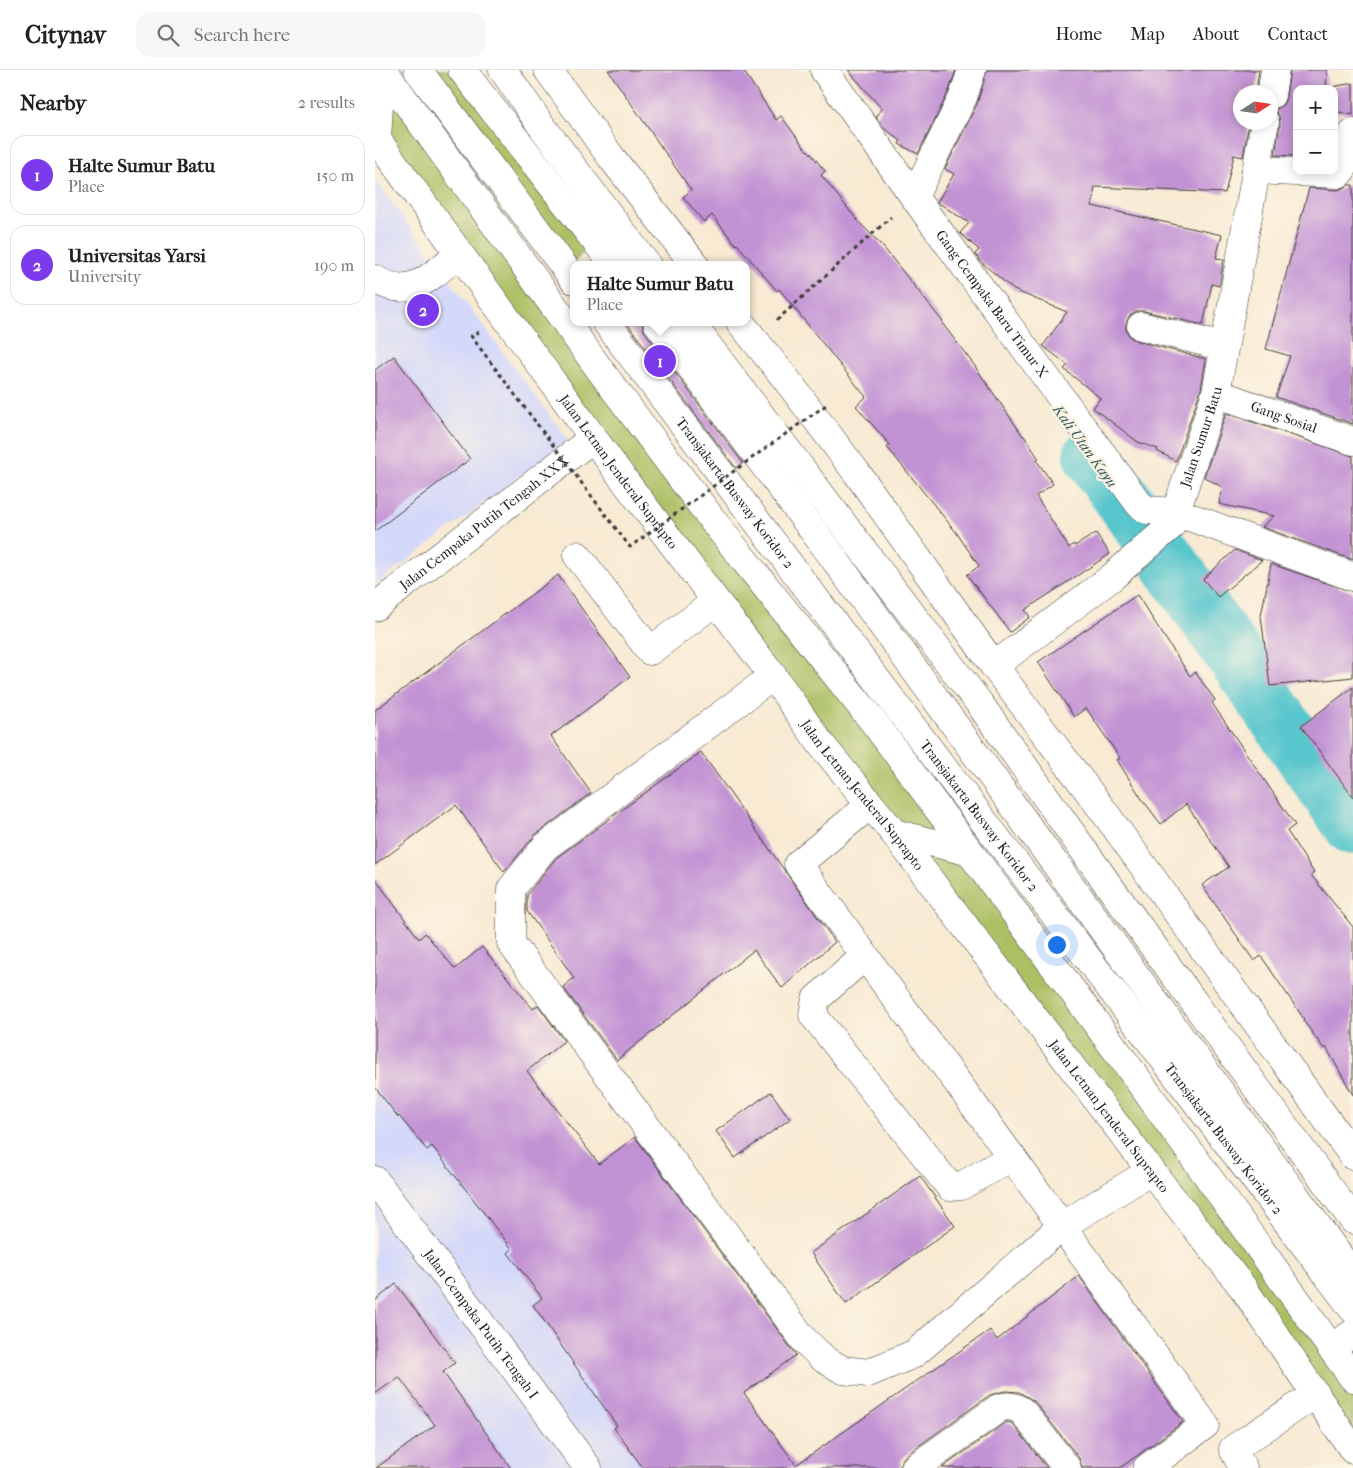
<!DOCTYPE html>
<html lang="en">
<head>
<meta charset="utf-8">
<style>
	:root { --surface:#fff; --page:#f6f6f6; --text:#202124; --muted:#757577; --line:#e0e0e0; --accent:#7c3aed }
	body { margin:0; font-family:"IM FELL French Canon",serif; background:var(--page); color:var(--text) }
	.controls { position:absolute; right:15px; top:15px; display:grid; overflow:hidden; border-radius:10px; box-shadow:0 2px 12px #0003 }
	.controls button { width:45px; height:45px; display:grid; place-items:center; padding:0; border:0; border-bottom:1px solid var(--line); background:var(--surface); color:var(--text); font:25px sans-serif }
	.compass { position:absolute; left:858px; top:15px; width:45px; height:45px; border-radius:50%; background:var(--surface); box-shadow:0 2px 12px #0003; rotate:78deg }
	.you { position:absolute; left:681px; top:874px; width:18px; height:18px; margin:-12px; border:4px solid #fff; border-radius:50%; background:#1a73e8; box-shadow:0 0 0 8px #1a73e833 }
	.badge { display:grid; place-items:center; width:32px; height:32px; border-radius:50%; background:var(--accent); color:#fff; font-size:16px; font-weight:700 }
	.pin { position:absolute; translate:-50% -50%; border:2px solid #fff; box-shadow:0 1px 5px #0006 }
	.popup { position:absolute; left:195px; top:191px; width:180px; height:65px; box-sizing:border-box; display:grid; place-content:center; border-radius:10px; background:var(--surface); filter:drop-shadow(0 1px 4px #0005); font-size:16px; white-space:nowrap; color:var(--muted) }
	.popup b { font-size:19px; color:var(--text) }
	.popup::after { content:''; position:absolute; left:50%; top:100%; margin-left:-10px; border:10px solid transparent; border-top-color:var(--surface) }
	.list { margin:0; padding:0; list-style:none }
	h2 { display:flex; justify-content:space-between; align-items:center; height:65px; margin:0; padding:0 20px; font-size:21px }
	h2 small { font-size:16px; font-weight:400; color:var(--muted) }
	.list li { display:grid; grid-template-columns:32px 1fr auto; gap:15px; align-items:center; box-sizing:border-box; height:80px; margin:0 10px 10px; padding:0 10px; border:1px solid var(--line); border-radius:15px }
	.list b { display:block; font-size:19px; white-space:nowrap }
	.list p { margin:0; font-size:16px; white-space:nowrap; color:var(--muted) }
	.list em { font-size:16px; font-style:normal; color:var(--muted) }
	.icon { flex:none; width:28px; height:28px; fill:none; stroke:currentColor; stroke-width:2; stroke-linecap:round; stroke-linejoin:round }
	.map { position:relative; flex:none; width:978px; height:1398px; overflow:hidden }
	header { display:flex; align-items:center; gap:30px; box-sizing:border-box; height:70px; padding:0 25px; background:var(--surface); border-bottom:1px solid var(--line) }
	header strong { font-size:24px }
	nav { display:flex; gap:28px; margin-inline-start:auto; font-size:18px }
	.search { width:350px; height:45px; background:var(--page); display:flex; align-items:center; gap:12px; box-sizing:border-box; padding:0 18px; border-radius:15px; color:var(--muted); font-size:19px }
	main { display:flex }
	aside { flex:1; background:var(--surface) }
	.map>svg:first-child { display:block }
	.built { fill:#d4d8f9 }
	.green { fill:#abbf63; stroke:#646e40 }
	.lines { fill:none; stroke-linecap:round; stroke-linejoin:round }
	.river { stroke:#58c6cd; stroke-width:58 }
	.building { fill:#c293d4 }
	.minor-casing { stroke:#3d3b37; stroke-width:29 }
	.major-casing { stroke:#3d3b37; stroke-width:29 }
	.path { stroke:#3d3b37; stroke-width:3; stroke-dasharray:4 4; stroke-linecap:butt }
	.minor { stroke:#fff; stroke-width:28 }
	.major { stroke:#fff; stroke-width:28 }
	.path-bridge { stroke:#3d3b37; stroke-width:3; stroke-dasharray:4 4; stroke-linecap:butt }
	.labels { text-anchor:middle; stroke-width:4.5; stroke-linejoin:round; paint-order:stroke }
	.street-label { font-size:14px; fill:#1c1c1c; stroke:#fcf5e5 }
	.water-label { font-size:15px; font-style:italic; fill:#31585a; stroke:#fcf5e5 }
</style>
</head>
<body>
<header>
<strong>Citynav</strong>
<div class="search"><svg class="icon" aria-label="search" viewBox="0 0 24 24"><circle cx="10" cy="10" r="6"/><path d="M15 15l6 6"/></svg>Search here</div>
<nav><a>Home</a><a>Map</a><a>About</a><a>Contact</a></nav>
</header>
<main>
<aside>
<h2>Nearby<small>2 results</small></h2>
<ul class="list">
<li><span class="badge">1</span><div><b>Halte Sumur Batu</b><p>Place</p></div><em>150 m</em></li>
<li><span class="badge">2</span><div><b>Universitas Yarsi</b><p>University</p></div><em>190 m</em></li>
</ul>
</aside>
<div class="map">
<svg width="978" height="1398" viewBox="0 0 978 1398">
	<rect width="100%" height="100%" fill="#fcf5e5"/>
	<filter id="ink" filterUnits="userSpaceOnUse"><feTurbulence type="fractalNoise" baseFrequency=".02" numOctaves="2"/><feDisplacementMap in="SourceGraphic" scale="10" xChannelSelector="R" yChannelSelector="G"/><feConvolveMatrix kernelMatrix="1 2 1 2 8 2 1 2 1" color-interpolation-filters="sRGB"/></filter>
	<filter id="wash" filterUnits="userSpaceOnUse"><feTurbulence type="fractalNoise" baseFrequency=".0096" numOctaves="4" result="noise"/><feDisplacementMap in="SourceGraphic" scale="20" xChannelSelector="R" yChannelSelector="G"/><feGaussianBlur stdDeviation="1.12" result="paint"/><feColorMatrix in="noise" values="0 0 0 0 0 0 0 0 0 0 0 0 0 0 0 0 0 1.4 0 .05"/><feComposite in="paint" operator="in"/></filter>
	<g filter="url(#wash)">
		<rect width="100%" height="100%" fill="#f8ead3"/>
		<!-- built -->
		<g class="built">
			<path d="M 0,110 L 193,370 L 0,515 Z"/>
			<path d="M 0,906 L 368,1398 L 0,1398 Z"/>
		</g>
		<!-- green -->
		<g class="green">
			<path d="M 8,0 L 978,1314 L 978,1385 L 0,67 Z"/>
			<path d="M 43,0 L 87,0 L 220,170 L 191,200 Z"/>
		</g>
		<g class="lines">
			<!-- river -->
			<path class="river" d="M 717,386 L 806,509 L 978,756"/>
		</g>
		<g id="blocks">
			<!-- building -->
			<g class="building">
				<path d="M 233,0 L 368,0 L 401,50 L 406,46 L 432,81 L 433,80 L 450,101 L 446,105 L 483,151 L 509,178 L 568,252 L 567,253 L 599,295 L 648,366 L 649,366 L 664,389 L 662,391 L 678,414 L 661,426 L 694,478 L 699,474 L 700,476 L 721,463 L 735,484 L 650,540 L 655,547 L 635,562 L 592,505 L 604,496 L 581,462 L 512,377 L 515,375 L 481,336 L 491,327 L 404,219 L 402,221 L 362,174 L 361,175 L 337,145 L 329,152 L 308,127 L 316,120 Z"/>
				<path d="M 473,0 L 581,0 L 574,21 L 543,84 L 524,74 L 526,71 L 510,59 L 501,47 L 507,39 Z"/>
				<path d="M 612,0 L 884,0 L 881,22 L 866,22 L 866,52 L 874,52 L 868,87 L 859,85 L 850,123 L 720,117 L 717,136 L 847,165 L 841,188 L 849,189 L 844,216 L 837,214 L 828,255 L 769,241 L 762,241 L 755,245 L 751,253 L 751,260 L 755,267 L 762,271 L 831,289 L 826,319 L 801,391 L 782,381 L 783,379 L 763,372 L 718,338 L 725,328 L 689,299 L 693,295 L 668,276 L 692,242 L 639,220 L 607,193 L 600,184 L 604,180 L 585,163 L 594,153 L 562,132 L 579,104 L 570,99 L 602,34 Z"/>
				<path d="M 915,0 L 952,0 L 951,18 L 978,13 L 978,45 L 959,41 L 959,19 L 922,19 L 922,86 L 900,85 L 905,54 L 904,46 L 900,40 L 908,35 L 911,28 Z"/>
				<path d="M 974,115 L 978,115 L 978,354 L 901,327 L 915,286 L 891,279 L 934,118 L 963,120 Z"/>
				<path d="M 251,252 L 267,252 L 269,261 L 368,393 L 361,398 Z"/>
				<path d="M 19,286 L 95,389 L 0,461 L 0,300 Z"/>
				<path d="M 851,343 L 978,386 L 978,490 L 887,457 L 899,446 L 844,434 L 847,417 L 829,407 Z"/>
				<path d="M 860,480 L 887,490 L 843,527 L 828,509 Z"/>
				<path d="M 896,494 L 978,522 L 978,607 L 895,616 L 886,546 Z"/>
				<path d="M 183,505 L 255,607 L 176,666 L 216,723 L 160,765 L 129,802 L 81,735 L 0,795 L 0,640 Z"/>
				<path d="M 762,525 L 815,606 L 820,602 L 840,630 L 837,633 L 920,755 L 912,761 L 939,803 L 936,805 L 978,857 L 978,1025 L 951,977 L 949,979 L 928,950 L 929,949 L 886,886 L 879,891 L 827,815 L 854,797 L 811,734 L 786,754 L 767,729 L 742,690 L 745,688 L 711,638 L 699,647 L 663,592 Z"/>
				<path d="M 978,617 L 978,727 L 926,656 Z"/>
				<path d="M 326,682 L 460,872 L 407,918 L 379,880 L 242,990 L 188,917 L 199,908 L 152,841 L 152,825 L 181,788 Z"/>
				<path d="M 0,808 L 44,869 L 50,863 L 80,899 L 107,877 L 158,939 L 163,935 L 189,971 L 152,1001 L 224,1094 L 260,1067 L 421,1285 L 369,1323 L 421,1395 L 615,1260 L 622,1270 L 704,1206 L 808,1352 L 745,1398 L 707,1398 L 704,1388 L 659,1331 L 644,1322 L 630,1321 L 615,1325 L 531,1385 L 526,1391 L 525,1398 L 268,1398 L 239,1358 L 242,1356 L 158,1235 L 167,1228 L 133,1183 L 137,1179 L 57,1076 L 52,1080 L 24,1046 L 23,1047 L 0,1017 Z"/>
				<path d="M 396,1022 L 415,1049 L 360,1088 L 341,1061 Z"/>
				<path d="M 545,1106 L 580,1156 L 471,1234 L 436,1183 Z"/>
				<path d="M 21,1214 L 80,1293 L 68,1302 L 136,1398 L 1,1398 L 60,1355 L 24,1307 L 0,1324 L 0,1231 Z"/>
				<path d="M 631,1352 L 637,1353 L 672,1398 L 567,1398 Z"/>
			</g>
		</g>
	</g>
	<g filter="url(#ink)">
		<use href="#blocks" fill-opacity="0" stroke="#3d3b37" stroke-width="1"/>
		<g class="lines">
			<!-- minor casing -->
			<g class="minor-casing">
				<g id="minor">
					<path d="M 43,0 L 199,210"/>
					<path d="M 87,0 L 239,195"/>
					<path id="s1" d="M 449,0 L 539,127 L 764,434 L 772,440 L 800,442 L 823,450 L 978,507"/>
					<path d="M 896,25 L 900,0"/>
					<path d="M 881,100 L 963,104 C 975,95 969,75 978,63"/>
					<path d="M 539,127 L 588,27 L 597,0"/>
					<path d="M 0,209 C 35,232 59,204 84,183"/>
					<path id="s2" d="M 231,252 L 978,1239"/>
					<path d="M 282,252 L 455,483 L 978,1205"/>
					<path d="M 766,256 L 849,277"/>
					<path id="s3" d="M 841,323 L 978,371"/>
					<path d="M 202,485 L 275,581 L 340,532"/>
					<path id="s4" d="M 0,537 L 218,368"/>
					<path id="s5" d="M 619,596 L 736,508 L 796,456 L 841,323 L 890,52"/>
					<path d="M 398,606 L 170,777 L 136,819 L 136,873 L 429,1270 L 449,1289 L 468,1300 L 493,1303 L 539,1284 L 687,1156 L 776,1101"/>
					<path d="M 495,735 L 423,794 L 687,1156 L 830,1355 L 772,1398"/>
					<path d="M 490,886 L 441,929 L 438,945 L 575,1117 L 586,1116 L 637,1087"/>
					<path id="s6" d="M 0,1110 L 213,1398"/>
					<path d="M 540,1398 L 624,1338 C 634,1335 639,1336 647,1341 L 692,1398"/>
					<path d="M 868,1398 L 858,1379 L 941,1324"/>
				</g>
			</g>
			<!-- major casing -->
			<g class="major-casing">
				<g id="major">
					<path d="M 8,0 L 228,304 L 339,452 L 501,655 L 758,1003 L 978,1308"/>
					<path d="M 128,0 L 166,55 L 272,195"/>
					<path d="M 173,0 L 236,87 L 320,195"/>
					<path id="s7" d="M 0,67 L 243,402 L 398,606 L 445,673 L 519,763 L 776,1101 L 869,1219 L 978,1380"/>
					<path d="M 2,70 L 6,0"/>
					<path d="M 315,252 L 604,633 L 732,813 L 978,1150"/>
					<path d="M 365,252 L 411,309 L 482,403 L 619,596 L 730,743 L 978,1086"/>
					<path d="M 519,763 L 595,782"/>
					<path d="M 956,1278 L 978,1263"/>
				</g>
			</g>
			<!-- path -->
			<g class="path">
				<path d="M 402,250 L 516,147"/>
				<path d="M 104,262 L 96,266 L 162,354"/>
			</g>
			<!-- minor -->
			<use href="#minor" class="minor"/>
			<!-- major -->
			<use href="#major" class="major"/>
			<!-- path-bridge -->
			<path class="path-bridge" d="M 162,354 L 255,477 L 370,393 L 451,335"/>
		</g>
	</g>
	<g class="labels">
		<!-- street labels -->
		<g class="street-label">
			<text dy="5" stroke="none"><textPath href="#s1" startOffset="288">Gang Cempaka Baru Timur X</textPath></text>
			<text dy="5" stroke="none"><textPath href="#s3" startOffset="72">Gang Sosial</textPath></text>
			<text dy="5" stroke="none"><textPath href="#s5" startOffset="320">Jalan Sumur Batu</textPath></text>
			<text dy="5" stroke="none"><textPath href="#s7" startOffset="414">Jalan Letnan Jenderal Suprapto</textPath></text>
			<text dy="5" stroke="none"><textPath href="#s2" startOffset="214">Transjakarta Busway Koridor 2</textPath></text>
			<text dy="5" stroke="none"><textPath href="#s4" startOffset="138">Jalan Cempaka Putih Tengah XXX</textPath></text>
			<text dy="5" stroke="none"><textPath href="#s7" startOffset="819">Jalan Letnan Jenderal Suprapto</textPath></text>
			<text dy="5" stroke="none"><textPath href="#s2" startOffset="619">Transjakarta Busway Koridor 2</textPath></text>
			<text dy="5" stroke="none"><textPath href="#s7" startOffset="1224">Jalan Letnan Jenderal Suprapto</textPath></text>
			<text dy="5" stroke="none"><textPath href="#s2" startOffset="1024">Transjakarta Busway Koridor 2</textPath></text>
			<text dy="5" stroke="none"><textPath href="#s6" startOffset="179">Jalan Cempaka Putih Tengah I</textPath></text>
		</g>
		<!-- water labels -->
		<g class="water-label">
			<text transform="translate(710 376) rotate(54)" y="5">Kali Utan Kayu</text>
		</g>
	</g>
</svg>
<div class="controls">
<button>+</button>
<button>−</button>
</div>
<svg class="compass" viewBox="-18 -18 36 36"><path d="M0-13l5 13h-10z" fill="#e53935"/><path d="M0 13l5-13h-10z" fill="#757577"/></svg>
<div class="you"></div>
<div class="pin badge" style="left:285px;top:291px">1</div>
<div class="popup"><b>Halte Sumur Batu</b>Place</div>
<div class="pin badge" style="left:48px;top:240px">2</div>
</div>
</main>
</body>
</html>
